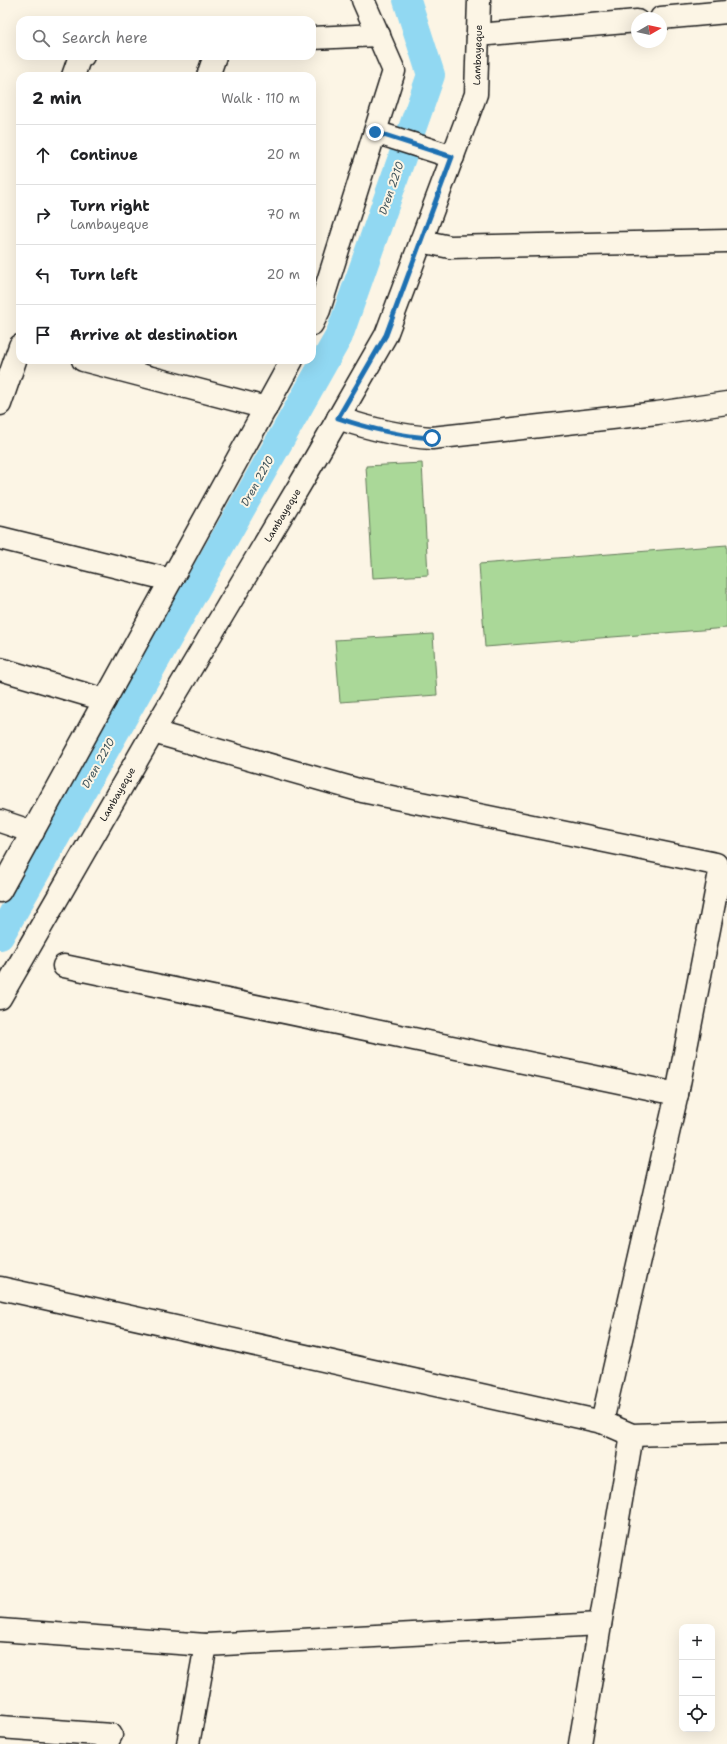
<!DOCTYPE html>
<html lang="en">
<head>
<meta charset="utf-8">
<style>
	:root { --surface:#fff; --page:#f6f6f6; --text:#202124; --muted:#757577; --line:#e0e0e0 }
	body { margin:0; font-family:"Shantell Sans",sans-serif; background:var(--page); color:var(--text) }
	.controls { position:absolute; right:12px; bottom:12px; display:grid; overflow:hidden; border-radius:8px; box-shadow:0 4px 16px #0002 }
	.controls button { width:36px; height:36px; display:grid; place-items:center; padding:0; border:0; border-bottom:1px solid var(--line); background:var(--surface); color:var(--text); font:20px sans-serif }
	.compass { position:absolute; left:631px; top:12px; width:36px; height:36px; border-radius:50%; background:var(--surface); box-shadow:0 4px 16px #0002; rotate:81deg }
	.stop { position:absolute; width:12px; height:12px; margin:-9px; border:3px solid #1f6fb2; border-radius:50%; background:#fff }
	.stop.end { background:#1f6fb2; border-color:#fff; box-shadow:0 1px 4px #0008 }
	.list { margin:0; padding:0; list-style:none }
	h2 { display:flex; justify-content:space-between; align-items:center; height:52px; margin:0; padding:0 16px; font-size:17px }
	h2 small { font-size:13px; font-weight:400; color:var(--muted) }
	.list li { display:grid; grid-template-columns:26px 1fr auto; gap:12px; align-items:center; box-sizing:border-box; height:60px; padding:0 16px; border-top:1px solid var(--line) }
	.list b { display:block; font-size:15px; white-space:nowrap }
	.list p { margin:0; font-size:13px; white-space:nowrap; color:var(--muted) }
	.list em { font-size:13px; font-style:normal; color:var(--muted) }
	.icon { flex:none; width:22px; height:22px; fill:none; stroke:currentColor; stroke-width:2; stroke-linecap:round; stroke-linejoin:round }
	.map { position:relative; flex:none; width:727px; height:1744px; overflow:hidden }
	.search { position:absolute; background:var(--surface); box-shadow:0 4px 16px #0002; left:16px; top:16px; width:300px; height:44px; display:flex; align-items:center; gap:10px; box-sizing:border-box; padding:0 14px; border-radius:12px; color:var(--muted); font-size:15px }
	.panel { position:absolute; background:var(--surface); box-shadow:0 4px 16px #0002; left:16px; top:72px; width:300px; height:292px; border-radius:12px }
	.map>svg:first-child { display:block }
	.green { fill:#aad898; stroke:#637a5a }
	.lines { fill:none; stroke-linecap:round; stroke-linejoin:round }
	.canal { stroke:#91d8f2; stroke-width:28 }
	.minor-casing { stroke:#1c1c1c; stroke-width:25 }
	.tertiary-casing { stroke:#1c1c1c; stroke-width:25 }
	.minor { stroke:#fcf5e5; stroke-width:22 }
	.tertiary { stroke:#fcf5e5; stroke-width:22 }
	.route { stroke:#1f6fb2; stroke-width:5 }
	.labels { text-anchor:middle; stroke-width:4; stroke-linejoin:round; paint-order:stroke }
	.street-label { font-size:10px; fill:#1c1c1c; stroke:#fcf5e5 }
	.water-label { font-size:11px; font-style:italic; fill:#3f545c; stroke:#fcf5e5 }
</style>
</head>
<body>
<div class="map">
<svg width="727" height="1744" viewBox="0 0 727 1744">
	<rect width="100%" height="100%" fill="#fcf5e5"/>
	<filter id="ink" filterUnits="userSpaceOnUse"><feTurbulence type="fractalNoise" baseFrequency=".025" numOctaves="2"/><feDisplacementMap in="SourceGraphic" scale="8" xChannelSelector="R" yChannelSelector="G"/><feConvolveMatrix kernelMatrix="1 2 1 2 8 2 1 2 1" color-interpolation-filters="sRGB"/></filter>
	<g filter="url(#ink)">
		<!-- green -->
		<g class="green">
			<path d="M 422,463 L 428,575 L 373,578 L 366,466 Z"/>
			<path d="M 727,545 L 727,628 L 485,647 L 479,564 Z"/>
			<path d="M 433,634 L 437,695 L 340,702 L 335,640 Z"/>
		</g>
		<g class="lines">
			<!-- canal -->
			<path class="canal" d="M 0,936 L 339,336 L 431,75 L 407,0"/>
			<!-- minor casing -->
			<g class="minor-casing">
				<g id="minor">
					<path d="M 661,18 L 727,12"/>
					<path d="M 478,35 L 637,21"/>
					<path d="M 312,38 L 379,35"/>
					<path d="M 73,76 L 79,59 L 83,56"/>
					<path d="M 208,76 L 215,56"/>
					<path d="M 375,132 L 453,157"/>
					<path d="M 421,241 L 450,247 L 727,241"/>
					<path d="M 312,324 L 319,310 L 394,71 L 363,0"/>
					<path d="M 83,360 L 266,408"/>
					<path d="M 0,404 L 20,346"/>
					<path d="M 338,418 C 370,429 398,436 432,438 L 657,413 L 727,403"/>
					<path d="M 0,538 L 171,580"/>
					<path d="M 0,669 L 105,700"/>
					<path d="M 153,732 L 362,791 L 716,864 L 720,872 L 677,1094 L 602,1422"/>
					<path d="M 0,821 L 33,832"/>
					<path d="M 0,891 L 292,360"/>
					<path d="M 64,966 L 677,1094"/>
					<path d="M 0,1288 L 602,1422 L 632,1435 L 727,1432"/>
					<path d="M 0,1630 L 206,1645 L 600,1624"/>
					<path d="M 0,1727 L 111,1735 L 106,1744"/>
					<path d="M 188,1744 L 206,1645"/>
					<path d="M 580,1744 L 632,1435"/>
				</g>
			</g>
			<!-- tertiary casing -->
			<g class="tertiary-casing">
				<path id="tertiary" d="M 0,998 L 153,732 L 308,471 L 386,335 L 476,94 L 479,0"/>
			</g>
			<!-- minor -->
			<use href="#minor" class="minor"/>
			<!-- tertiary -->
			<use href="#tertiary" class="tertiary"/>
		</g>
	</g>
	<g class="lines" filter="url(#ink)">
		<!-- route -->
		<path class="route" d="M 375,132 L 452,157 L 386,335 L 338,418 C 370,429 398,436 432,438"/>
	</g>
	<g class="labels">
		<!-- street labels -->
		<g class="street-label">
			<text transform="translate(477 55) rotate(-88)" y="4">Lambayeque</text>
			<text transform="translate(282 515) rotate(-59)" y="4">Lambayeque</text>
			<text transform="translate(117 794) rotate(-60)" y="4">Lambayeque</text>
		</g>
		<!-- water labels -->
		<g class="water-label">
			<text transform="translate(391 188) rotate(-71)" y="4">Dren 2210</text>
			<text transform="translate(257 481) rotate(-61)" y="4">Dren 2210</text>
			<text transform="translate(98 763) rotate(-61)" y="4">Dren 2210</text>
		</g>
	</g>
</svg>
<div class="controls">
<button>+</button>
<button>−</button>
<button><svg class="icon" aria-label="locate" viewBox="0 0 24 24"><circle cx="12" cy="12" r="6"/><path d="M12 2v4M12 18v4M2 12h4M18 12h4"/></svg></button>
</div>
<svg class="compass" viewBox="-18 -18 36 36"><path d="M0-13l5 13h-10z" fill="#e53935"/><path d="M0 13l5-13h-10z" fill="#757577"/></svg>
<div class="stop" style="left:432px;top:438px"></div>
<div class="stop end" style="left:375px;top:132px"></div>
<div class="search"><svg class="icon" aria-label="search" viewBox="0 0 24 24"><circle cx="10" cy="10" r="6"/><path d="M15 15l6 6"/></svg>Search here</div>
<section class="panel">
<h2>2 min<small>Walk · 110 m</small></h2>
<ul class="list">
<li><svg class="icon" aria-label="ahead" viewBox="0 0 24 24"><path d="M12 20V5M6 11l6-6 6 6"/></svg><div><b>Continue</b></div><em>20 m</em></li>
<li><svg class="icon" aria-label="right" viewBox="0 0 24 24"><path d="M7 20v-9h11M14 6l5 5-5 5"/></svg><div><b>Turn right</b><p>Lambayeque</p></div><em>70 m</em></li>
<li><svg class="icon" aria-label="left" viewBox="0 0 24 24"><path d="M17 20v-9H6M10 6l-5 5 5 5"/></svg><div><b>Turn left</b></div><em>20 m</em></li>
<li><svg class="icon" aria-label="arrive" viewBox="0 0 24 24"><path d="M6 21V4h12l-3 4 3 4H6"/></svg><div><b>Arrive at destination</b></div></li>
</ul>
</section>
</div>
</body>
</html>
